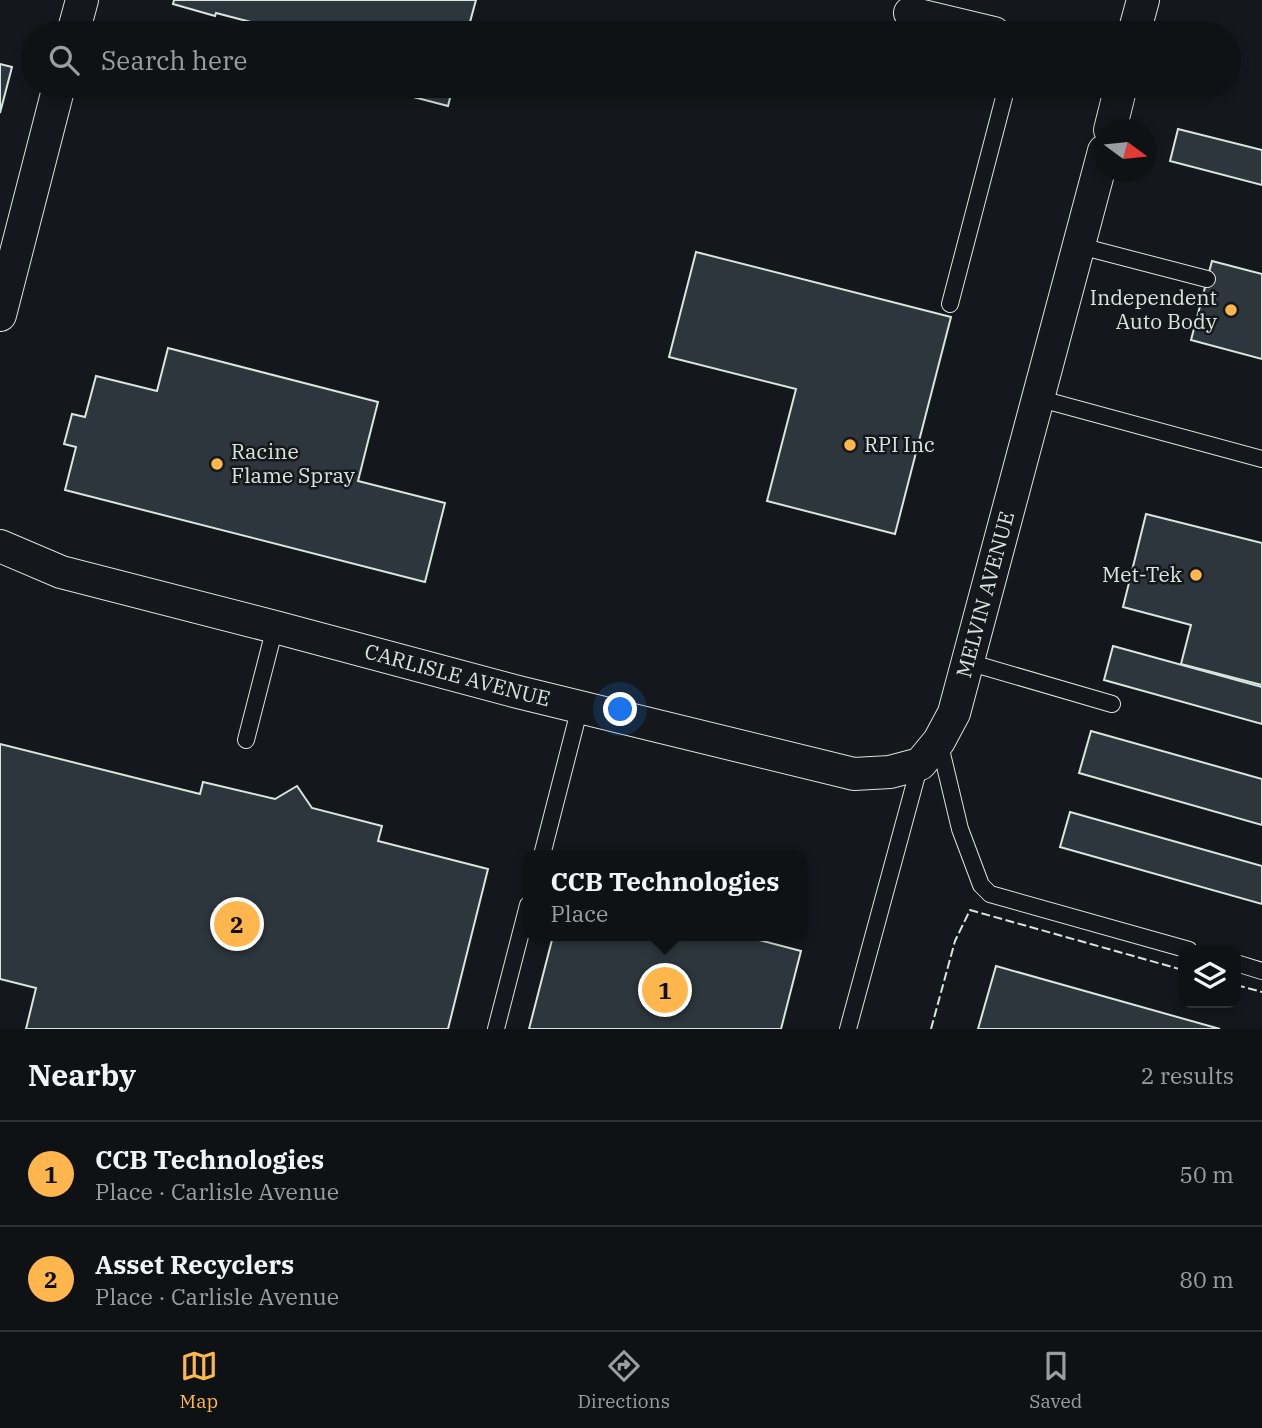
<!DOCTYPE html>
<html lang="en">
<head>
<meta charset="utf-8">
<style>
	:root { --surface:#0f1215; --page:#181b1e; --text:#f1f3f6; --muted:#9b9ea0; --line:#2f3234; --accent:#ffb74d }
	body { margin:0; font-family:"IBM Plex Serif",serif; background:var(--page); color:var(--text) }
	.controls { position:absolute; right:21px; bottom:21px; display:grid; overflow:hidden; border-radius:14px; box-shadow:0 4px 10px #0003 }
	.controls button { width:63px; height:63px; display:grid; place-items:center; padding:0; border:0; border-bottom:2px solid var(--line); background:var(--surface); color:var(--text); font:35px sans-serif }
	.compass { position:absolute; left:1094px; top:119px; width:63px; height:63px; border-radius:50%; background:var(--surface); box-shadow:0 4px 10px #0003; rotate:105deg }
	.you { position:absolute; left:621px; top:710px; width:24px; height:24px; margin:-18px; border:5px solid #fff; border-radius:50%; background:#1a73e8; box-shadow:0 0 0 10px #1a73e833 }
	.badge { display:grid; place-items:center; width:46px; height:46px; border-radius:50%; background:var(--accent); color:#111; font-size:23px; font-weight:700 }
	.pin { position:absolute; translate:-50% -50%; border:4px solid #fff; box-shadow:0 2px 7px #0006 }
	.popup { position:absolute; left:523px; top:850px; width:284px; height:91px; box-sizing:border-box; display:grid; place-content:center; border-radius:14px; background:var(--surface); filter:drop-shadow(0 2px 5px #0005); font-size:23px; white-space:nowrap; color:var(--muted) }
	.popup b { font-size:26px; color:var(--text) }
	.popup::after { content:''; position:absolute; left:50%; top:100%; margin-left:-14px; border:14px solid transparent; border-top-color:var(--surface) }
	.list { margin:0; padding:0; list-style:none }
	h2 { display:flex; justify-content:space-between; align-items:center; height:91px; margin:0; padding:0 28px; font-size:30px }
	h2 small { font-size:23px; font-weight:400; color:var(--muted) }
	.list li { display:grid; grid-template-columns:46px 1fr auto; gap:21px; align-items:center; box-sizing:border-box; height:105px; padding:0 28px; border-top:2px solid var(--line) }
	.list b { display:block; font-size:26px; white-space:nowrap }
	.list p { margin:0; font-size:23px; white-space:nowrap; color:var(--muted) }
	.list em { font-size:23px; font-style:normal; color:var(--muted) }
	.icon { flex:none; width:38px; height:38px; fill:none; stroke:currentColor; stroke-width:2; stroke-linecap:round; stroke-linejoin:round }
	.map { position:relative; flex:none; width:1262px; height:1029px; overflow:hidden }
	.search { position:absolute; background:var(--surface); box-shadow:0 4px 10px #0003; left:21px; right:21px; top:21px; height:77px; display:flex; align-items:center; gap:18px; box-sizing:border-box; padding:0 24px; border-radius:38px; color:var(--muted); font-size:26px }
	.sheet { height:301px; background:var(--surface) }
	nav { display:flex; justify-content:space-around; align-items:center; box-sizing:border-box; height:98px; border-top:2px solid var(--line); background:var(--surface); font-size:19px; color:var(--muted) }
	nav a { display:grid; justify-items:center; gap:4px }
	nav .on { color:var(--accent) }
	.map>svg:first-child { display:block }
	.building { fill:#2c363c; stroke:#d8e6dc; stroke-width:2 }
	.lines { fill:none; stroke-linecap:round; stroke-linejoin:round }
	.lane-casing { stroke:#d8e6dc; stroke-width:18 }
	.street-casing { stroke:#d8e6dc; stroke-width:34 }
	.lane { stroke:#14181c; stroke-width:16 }
	.street { stroke:#14181c; stroke-width:32 }
	.fence { stroke:#d8e6dc; stroke-width:2; stroke-dasharray:9 3.5; stroke-linecap:butt }
	.poi-dot { fill:#ffb74d; stroke:#14181c; stroke-width:2.5 }
	.labels { text-anchor:middle; stroke-width:5; stroke-linejoin:round; paint-order:stroke }
	.poi-label { font-size:21px; fill:#d8e6dc; stroke:#14181c; text-anchor:end }
	.street-label { font-size:21px; fill:#d8e6dc; stroke:#14181c }
</style>
</head>
<body>
<div class="map">
<svg width="1262" height="1029" viewBox="0 0 1262 1029">
	<rect width="100%" height="100%" fill="#14181c"/>
	<!-- building -->
	<g class="building">
		<path d="M 174,0 L 476,0 L 467,33 L 293,33 L 216,13 L 215,16 L 173,4 Z"/>
		<path d="M 0,64 L 12,67 L 0,113 Z"/>
		<path d="M 371,86 L 453,86 L 448,106 Z"/>
		<path d="M 1178,129 L 1262,150 L 1262,185 L 1170,161 Z"/>
		<path d="M 696,252 L 951,317 L 895,534 L 767,501 L 796,389 L 669,357 Z"/>
		<path d="M 1212,261 L 1262,274 L 1262,359 L 1191,340 Z"/>
		<path d="M 168,348 L 378,402 L 358,481 L 445,503 L 425,582 L 65,490 L 76,447 L 64,444 L 72,414 L 85,417 L 96,376 L 157,391 Z"/>
		<path d="M 1146,514 L 1262,543 L 1262,685 L 1181,664 L 1191,625 L 1123,607 Z"/>
		<path d="M 1113,646 L 1262,687 L 1262,724 L 1104,680 Z"/>
		<path d="M 1091,731 L 1262,779 L 1262,825 L 1079,773 Z"/>
		<path d="M 0,744 L 200,794 L 203,782 L 275,799 L 297,786 L 312,808 L 382,826 L 378,841 L 488,869 L 448,1029 L 26,1029 L 36,988 L 0,979 Z"/>
		<path d="M 1070,812 L 1262,866 L 1262,904 L 1060,847 Z"/>
		<path d="M 553,936 L 744,936 L 801,951 L 781,1029 L 529,1029 Z"/>
		<path d="M 996,966 L 1220,1029 L 978,1029 Z"/>
	</g>
	<g class="lines">
		<!-- lane casing -->
		<g class="lane-casing">
			<g id="lane">
				<path d="M 1080,246 L 1207,279"/>
				<path d="M 950,304 L 1007,86"/>
				<path d="M 1037,398 L 1262,459"/>
				<path d="M 968,662 L 1112,704"/>
				<path d="M 246,740 L 275,627"/>
				<path d="M 939,741 L 960,829 L 981,885 L 990,894 L 1189,950"/>
				<path d="M 542,855 L 580,707"/>
				<path d="M 1236,963 L 1262,971"/>
				<path d="M 496,1029 L 528,905"/>
				<path d="M 848,1029 L 920,764"/>
			</g>
		</g>
		<!-- street casing -->
		<g class="street-casing">
			<g id="street">
				<path d="M 910,13 L 994,33"/>
				<path d="M 73,33 L 82,0"/>
				<path d="M 1134,33 L 1143,0"/>
				<path d="M 1110,130 L 1121,86"/>
				<path d="M 0,315 L 59,86"/>
				<path id="s1" d="M 0,546 L 61,572 L 275,627 L 518,692 L 854,774 L 890,772 L 920,764 L 939,741 L 954,713 L 1104,151"/>
			</g>
		</g>
		<!-- lane -->
		<use href="#lane" class="lane"/>
		<!-- street -->
		<use href="#street" class="street"/>
		<!-- fence -->
		<g class="fence">
			<path d="M 1236,985 L 1262,992"/>
			<path d="M 931,1029 L 955,941 L 970,910 L 1183,970"/>
		</g>
	</g>
	<!-- markers -->
	<g class="poi-dot">
		<circle cx="1231" cy="310" r="7"/>
		<circle cx="850" cy="445" r="7"/>
		<circle cx="217" cy="464" r="7"/>
		<circle cx="1196" cy="575" r="7"/>
	</g>
	<g class="labels">
		<!-- poi labels -->
		<g class="poi-label">
			<text x="1217" y="305">Independent<tspan x="1217" dy="24">Auto Body</tspan></text>
			<text x="864" y="452" text-anchor="start">RPI Inc</text>
			<text x="231" y="459" text-anchor="start">Racine<tspan x="231" dy="24">Flame Spray</tspan></text>
			<text x="1182" y="582">Met-Tek</text>
		</g>
		<!-- street labels -->
		<g class="street-label">
			<text dy="7" stroke="none"><textPath href="#s1" startOffset="1136">MELVIN AVENUE</textPath></text>
			<text dy="7" stroke="none"><textPath href="#s1" startOffset="476">CARLISLE AVENUE</textPath></text>
		</g>
	</g>
</svg>
<div class="controls">
<button><svg class="icon" aria-label="layers" viewBox="0 0 24 24"><path d="M12 4l9 5-9 5-9-5zM3 14l9 5 9-5"/></svg></button>
</div>
<svg class="compass" viewBox="-18 -18 36 36"><path d="M0-13l5 13h-10z" fill="#e53935"/><path d="M0 13l5-13h-10z" fill="#9b9ea0"/></svg>
<div class="you"></div>
<div class="pin badge" style="left:665px;top:990px">1</div>
<div class="popup"><b>CCB Technologies</b>Place</div>
<div class="pin badge" style="left:237px;top:924px">2</div>
<div class="search"><svg class="icon" aria-label="search" viewBox="0 0 24 24"><circle cx="10" cy="10" r="6"/><path d="M15 15l6 6"/></svg>Search here</div>
</div>
<section class="sheet">
<h2>Nearby<small>2 results</small></h2>
<ul class="list">
<li><span class="badge">1</span><div><b>CCB Technologies</b><p>Place · Carlisle Avenue</p></div><em>50 m</em></li>
<li><span class="badge">2</span><div><b>Asset Recyclers</b><p>Place · Carlisle Avenue</p></div><em>80 m</em></li>
</ul>
</section>
<nav>
<a class="on"><svg class="icon" aria-label="map" viewBox="0 0 24 24"><path d="M3 6l6-2 6 2 6-2v14l-6 2-6-2-6 2zM9 4v14M15 6v14"/></svg>Map</a>
<a><svg class="icon" aria-label="directions" viewBox="0 0 24 24"><path d="M12 3l9 9-9 9-9-9zM9 14v-3h6M13 9l2 2-2 2"/></svg>Directions</a>
<a><svg class="icon" aria-label="saved" viewBox="0 0 24 24"><path d="M7 4h10v16l-5-4-5 4z"/></svg>Saved</a>
</nav>
</body>
</html>
